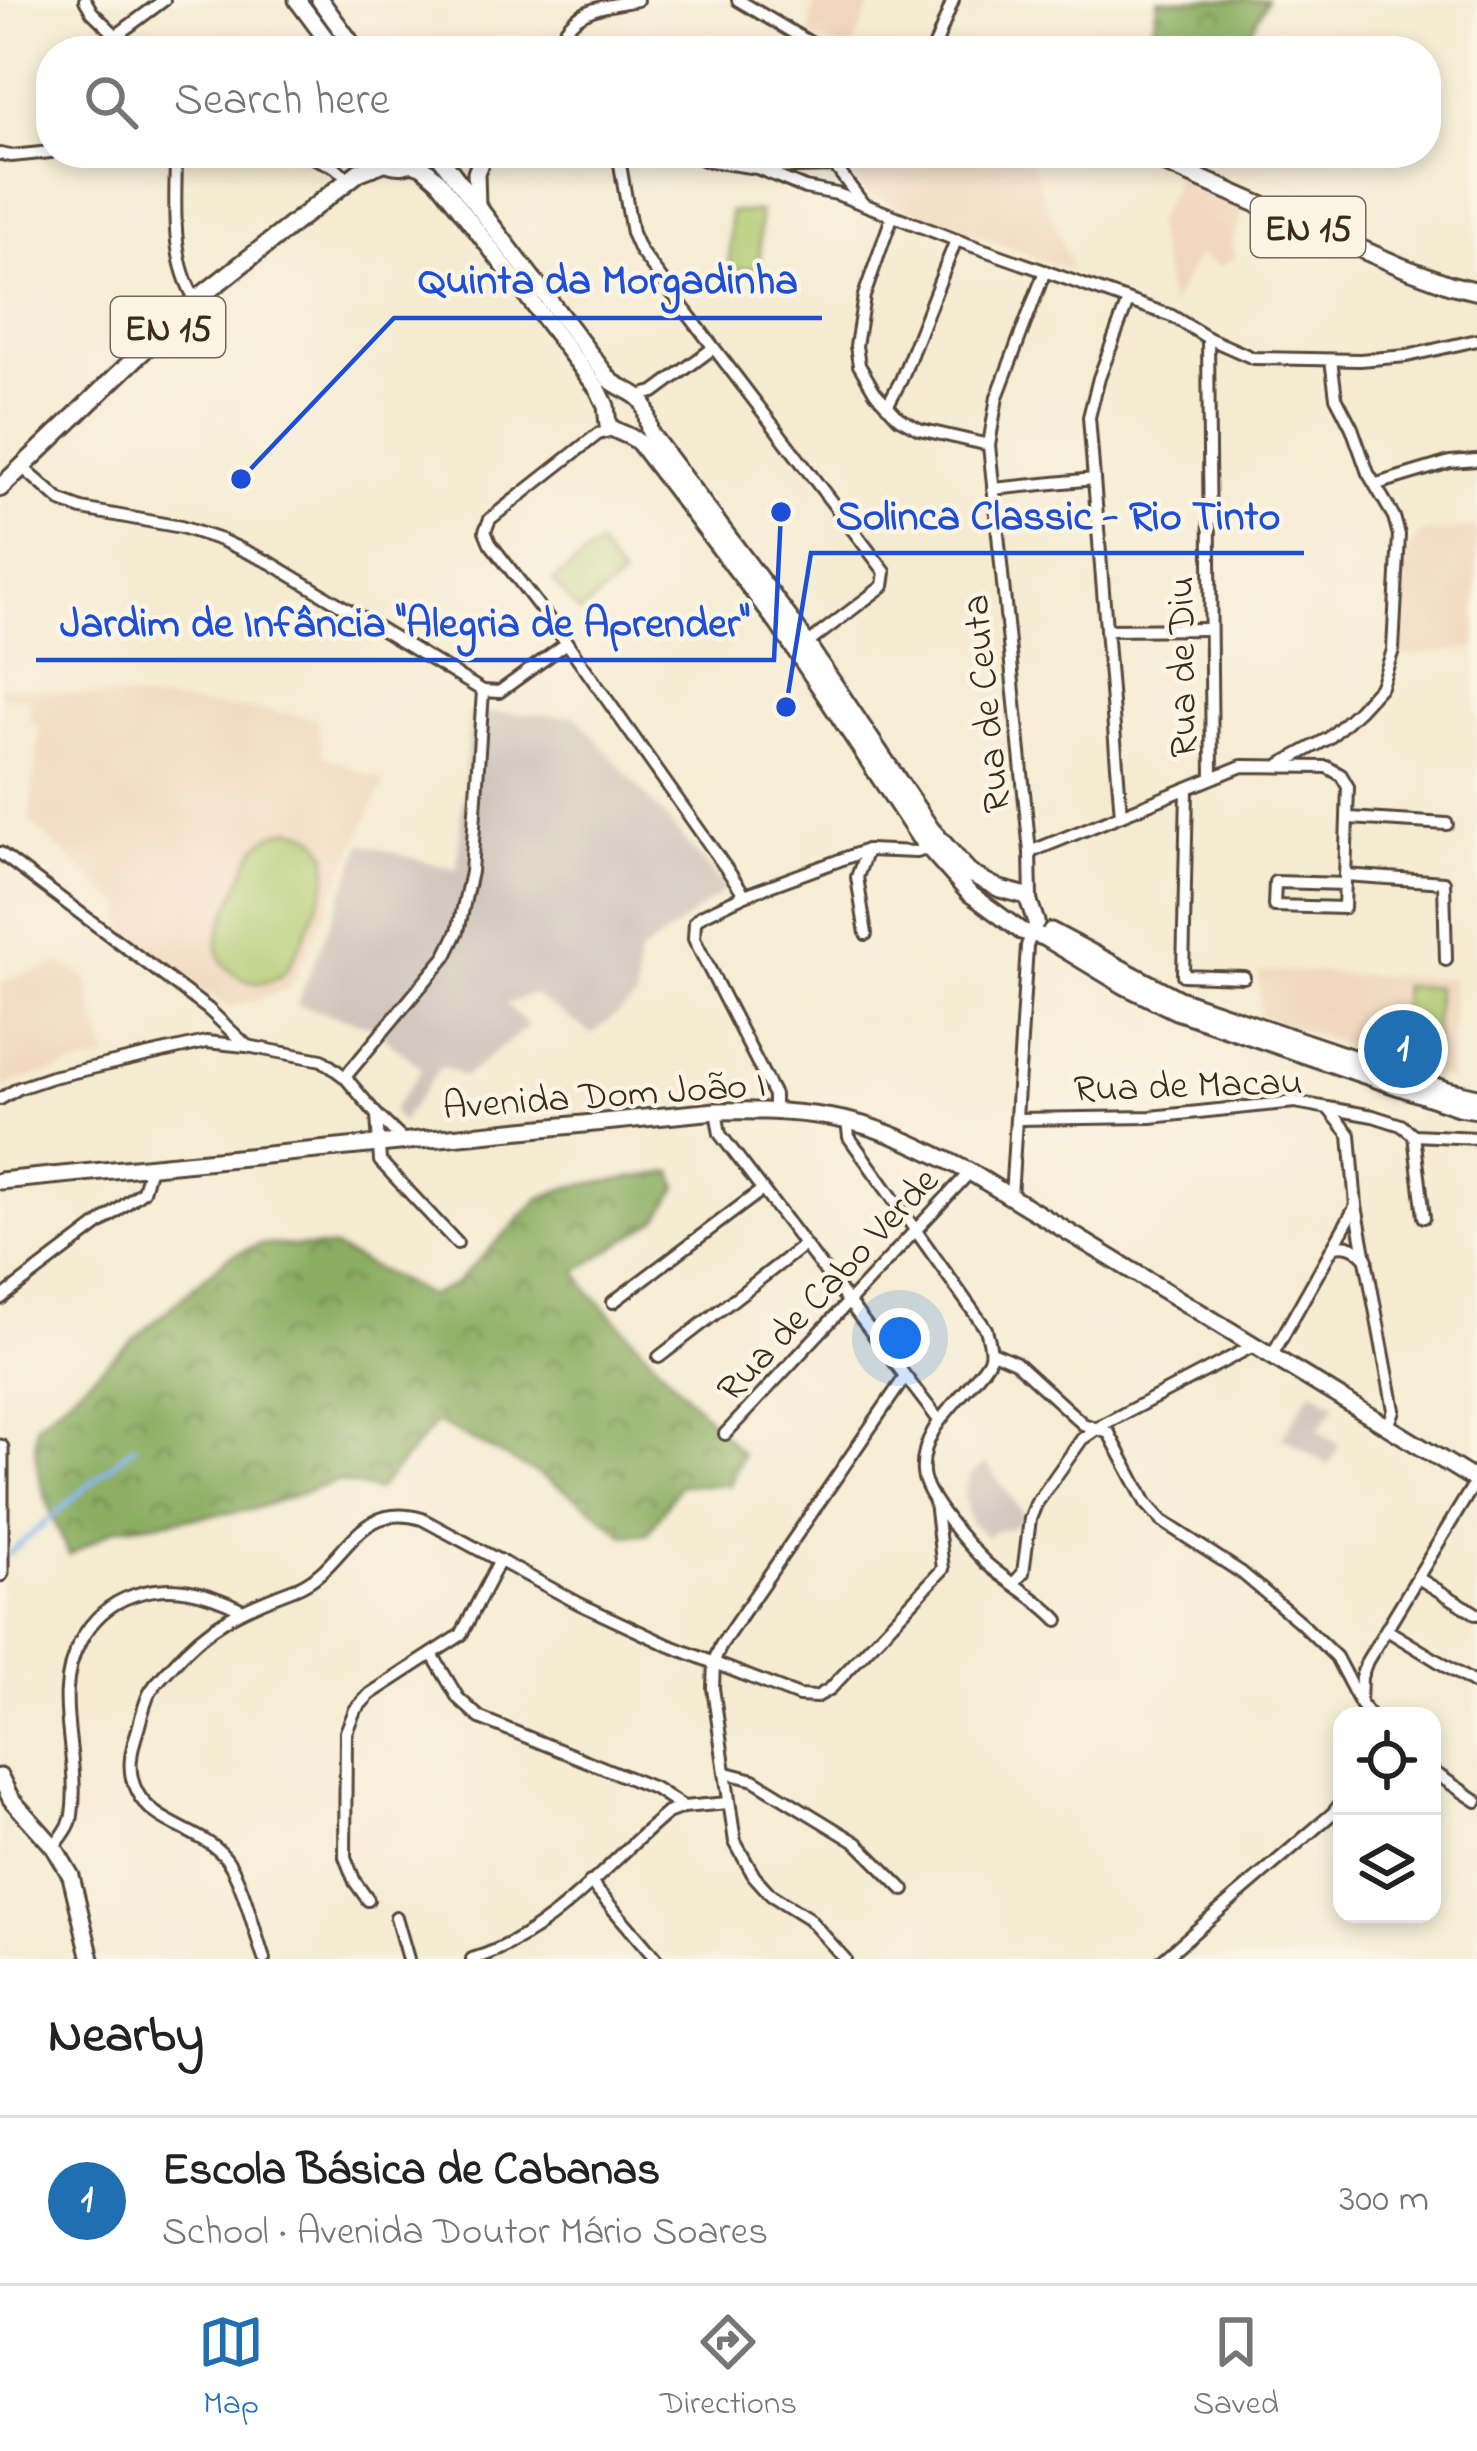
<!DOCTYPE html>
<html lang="en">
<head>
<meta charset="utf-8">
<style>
	:root { --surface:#fff; --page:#f6f6f6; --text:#222; --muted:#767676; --line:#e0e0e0; --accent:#1f6fb2 }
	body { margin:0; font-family:"Indie Flower",sans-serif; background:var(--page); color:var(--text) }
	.controls { position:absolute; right:36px; bottom:36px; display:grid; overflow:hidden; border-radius:24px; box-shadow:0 6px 18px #0003 }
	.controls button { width:108px; height:108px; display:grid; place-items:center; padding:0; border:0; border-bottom:3px solid var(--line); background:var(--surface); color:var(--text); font:60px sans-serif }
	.you { position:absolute; left:900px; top:1338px; width:42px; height:42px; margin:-30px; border:9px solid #fff; border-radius:50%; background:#1a73e8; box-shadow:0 0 0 18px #1a73e833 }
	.badge { display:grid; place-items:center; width:78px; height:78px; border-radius:50%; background:var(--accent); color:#fff; font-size:39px; font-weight:700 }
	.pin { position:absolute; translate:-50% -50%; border:6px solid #fff; box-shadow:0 3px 12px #0006 }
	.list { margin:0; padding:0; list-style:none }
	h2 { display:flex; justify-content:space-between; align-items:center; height:156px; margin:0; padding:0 48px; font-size:51px }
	h2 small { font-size:39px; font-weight:400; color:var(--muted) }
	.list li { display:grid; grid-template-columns:78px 1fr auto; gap:36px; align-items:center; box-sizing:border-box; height:168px; padding:0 48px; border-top:3px solid var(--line) }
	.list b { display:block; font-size:45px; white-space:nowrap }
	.list p { margin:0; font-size:39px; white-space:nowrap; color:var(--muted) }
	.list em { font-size:39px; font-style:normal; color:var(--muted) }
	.icon { flex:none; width:66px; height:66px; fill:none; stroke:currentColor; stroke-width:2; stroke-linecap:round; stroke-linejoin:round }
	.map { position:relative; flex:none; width:1477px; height:1959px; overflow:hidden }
	.search { position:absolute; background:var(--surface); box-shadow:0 6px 18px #0003; left:36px; right:36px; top:36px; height:132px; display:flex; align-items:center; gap:30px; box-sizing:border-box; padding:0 42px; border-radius:48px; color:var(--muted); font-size:45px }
	.sheet { height:324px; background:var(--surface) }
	nav { display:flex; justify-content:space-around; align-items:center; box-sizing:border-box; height:168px; border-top:3px solid var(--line); background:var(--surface); font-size:33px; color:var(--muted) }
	nav a { display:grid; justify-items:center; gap:6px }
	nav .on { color:var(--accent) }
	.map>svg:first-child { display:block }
	.built { fill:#f0d6bc }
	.industrial { fill:#cec2b9 }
	.grass { fill:#afc96f; stroke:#757a46; stroke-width:3 }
	.forest { fill:url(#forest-crowns); stroke:#636c40; stroke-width:3 }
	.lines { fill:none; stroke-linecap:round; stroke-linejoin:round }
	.stream { stroke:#85b7f1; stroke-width:4.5 }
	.street-casing { stroke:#574739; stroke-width:16 }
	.secondary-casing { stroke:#574739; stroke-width:21 }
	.primary-casing { stroke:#574739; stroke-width:22 }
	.street { stroke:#fff; stroke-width:10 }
	.secondary { stroke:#fff; stroke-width:15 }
	.primary { stroke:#fff; stroke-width:16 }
	.labels { text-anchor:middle; stroke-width:9; stroke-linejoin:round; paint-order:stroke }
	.shield { fill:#fcf5e5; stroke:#75675a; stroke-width:3 }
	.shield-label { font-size:36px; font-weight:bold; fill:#3b2a1e }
	.street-label { font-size:39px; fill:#3b2a1e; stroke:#fcf5e5 }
	.leader { fill:none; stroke:#1d4ed8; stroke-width:4.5 }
	.callout-dot { fill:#1d4ed8; stroke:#fcf5e5; stroke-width:4.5 }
	.callout-label { font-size:42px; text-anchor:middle; font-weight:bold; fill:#1d4ed8; stroke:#fcf5e5; stroke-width:9; stroke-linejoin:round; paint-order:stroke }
</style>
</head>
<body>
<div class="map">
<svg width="1477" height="1959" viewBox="0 0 1477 1959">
	<defs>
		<pattern id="forest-crowns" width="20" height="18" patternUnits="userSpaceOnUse" patternTransform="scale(3)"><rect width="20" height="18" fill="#8bad62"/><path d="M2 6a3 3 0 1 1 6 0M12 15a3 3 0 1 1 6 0" fill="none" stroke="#738d50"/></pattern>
	</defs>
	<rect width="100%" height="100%" fill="#fcf5e5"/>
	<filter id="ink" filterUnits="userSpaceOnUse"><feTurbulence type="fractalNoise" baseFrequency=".00833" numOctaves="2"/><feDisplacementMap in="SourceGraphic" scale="24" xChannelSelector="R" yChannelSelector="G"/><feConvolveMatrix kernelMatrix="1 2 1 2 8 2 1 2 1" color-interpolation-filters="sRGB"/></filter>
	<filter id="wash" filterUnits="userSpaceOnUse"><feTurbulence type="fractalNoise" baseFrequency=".004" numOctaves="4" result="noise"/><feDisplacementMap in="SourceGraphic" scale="48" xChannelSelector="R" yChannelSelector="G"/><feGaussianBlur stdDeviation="2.7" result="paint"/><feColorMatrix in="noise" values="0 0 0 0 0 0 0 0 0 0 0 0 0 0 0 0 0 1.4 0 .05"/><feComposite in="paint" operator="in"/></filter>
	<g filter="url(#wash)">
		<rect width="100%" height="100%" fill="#f4ebd1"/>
		<!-- built -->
		<g class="built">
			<path d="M 817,0 L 872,0 L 852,51 L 809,35 L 812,12 Z"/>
			<path d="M 837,153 L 1027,153 L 1071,266 L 1070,270 L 867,194 Z"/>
			<path d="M 1171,172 L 1246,204 L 1232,243 L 1236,257 L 1220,266 L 1197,255 L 1170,308 L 1155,223 L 1175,183 Z"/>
			<path d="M 1477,527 L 1477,648 L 1398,657 L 1402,564 L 1420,533 Z"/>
			<path d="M 0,687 L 270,711 L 317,719 L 323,755 L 384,782 L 290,988 L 229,1008 L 122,935 L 125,908 L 29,822 L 40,725 L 31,724 L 28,699 L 0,696 Z"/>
			<path d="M 60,963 L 86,976 L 107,1058 L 13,1082 L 5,1088 L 0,1075 L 0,982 Z"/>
			<path d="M 1259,971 L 1454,978 L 1450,1081 L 1260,1016 Z"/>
		</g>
		<!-- industrial -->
		<g class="industrial">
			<path d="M 470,712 L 576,716 L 727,889 L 638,955 L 636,999 L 592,1034 L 533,994 L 506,1004 L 528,1026 L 464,1077 L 441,1066 L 401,1122 L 392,1111 L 422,1069 L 371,1026 L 297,1005 L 362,844 L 457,870 Z"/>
			<path d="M 1312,1390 L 1335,1404 L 1318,1430 L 1339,1445 L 1328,1465 L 1282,1437 Z"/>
			<path d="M 986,1463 L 1025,1517 L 1009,1529 L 996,1531 L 987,1537 L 970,1521 L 964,1493 L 970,1475 Z"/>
		</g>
		<!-- grass -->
		<g class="grass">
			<rect x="730" y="212" width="30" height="57"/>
			<path d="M 598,545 L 622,578 L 580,613 L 553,581 Z"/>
			<path d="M 293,829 L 314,836 L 327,853 C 327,862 328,873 326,881 C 323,896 293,966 282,975 C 259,994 220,975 218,947 C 216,931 233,900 239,885 C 252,851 256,836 293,829 Z"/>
			<path d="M 1403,986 L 1437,987 L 1435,1053 L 1401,1052 Z"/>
		</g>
		<!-- forest -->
		<g class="forest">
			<path d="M 1158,0 L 1267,0 L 1241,51 L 1149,51 Z"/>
			<path d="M 673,1172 L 678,1187 L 658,1219 L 577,1271 L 587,1289 L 742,1454 L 730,1485 L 680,1485 L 648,1533 L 624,1536 C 573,1485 500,1456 437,1422 L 377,1491 L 338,1481 L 251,1510 L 117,1528 L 69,1555 C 52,1514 29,1470 37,1424 L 228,1257 L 260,1244 L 335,1248 L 430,1296 L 455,1284 L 540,1198 L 569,1187 Z"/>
		</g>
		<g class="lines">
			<!-- stream -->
			<path class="stream" d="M 9,1554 L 134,1446"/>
		</g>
	</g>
	<g filter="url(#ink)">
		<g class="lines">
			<!-- street casing -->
			<g class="street-casing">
				<g id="street">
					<path d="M 85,0 L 92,12 L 132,51"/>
					<path d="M 738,0 L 824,51"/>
					<path d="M 117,35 L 164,0"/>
					<path d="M 555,51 C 570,8 597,8 637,0"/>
					<path d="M 933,51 L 953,0"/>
					<path d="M 176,153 C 176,201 169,259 196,300"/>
					<path d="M 303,153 L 335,167 L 349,180"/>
					<path d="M 618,153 L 632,233 L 640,251 L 885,572 L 883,586 L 808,643"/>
					<path d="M 689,153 L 704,160 L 757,168 L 805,188 L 837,194 L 956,240 L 1172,316 L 1208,338 L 1253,358 L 1360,360 L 1407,356 L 1477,340"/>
					<path d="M 831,153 L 835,166 L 861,201"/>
					<path d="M 0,154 L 11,156 L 51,152"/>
					<path d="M 761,168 L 835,166"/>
					<path d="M 892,217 L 864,296 L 856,346 L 859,365 L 875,392 L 899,418 L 919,429 L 989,445"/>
					<path d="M 1208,338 L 1212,778"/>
					<path d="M 638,396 L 654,392 L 712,349"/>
					<path d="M 887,406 L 901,380 L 956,240"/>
					<path d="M 613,430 L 598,434 L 490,519 L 485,531 L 490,543 L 567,643 L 745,895"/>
					<path d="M 22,467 L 61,501 L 82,509 L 181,527 L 221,540 L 271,563 L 483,691 L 499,692 L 567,643"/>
					<path d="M 1377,484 L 1450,462 L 1477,460"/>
					<path d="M 993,489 L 1094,479"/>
					<path d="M 1106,630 L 1209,629"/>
					<path d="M 1281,764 L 1329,738 L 1359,710 L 1381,686 L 1393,650 L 1399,535 L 1394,517 L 1368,473 L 1352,428 L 1336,397 L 1331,360"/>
					<path d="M 1187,790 L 1183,975 L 1244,977"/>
					<path d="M 1121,815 L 1089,417 L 1099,378 L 1128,301"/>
					<path d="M 1349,818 L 1447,824"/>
					<path d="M 1030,852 L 1242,766 L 1327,767 L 1341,775 L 1348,787 L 1344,908 L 1274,906 L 1275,882 L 1345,884"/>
					<path d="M 0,853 L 208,1009 L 247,1046 L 322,1060 L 345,1077 L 377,1115"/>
					<path d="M 1345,875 L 1444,882 L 1446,960"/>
					<path d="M 1031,898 L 1030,852 L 989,445 L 997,397 L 1045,271"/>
					<path d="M 866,934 L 857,877 L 867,850"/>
					<path d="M 345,1077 L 446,956 L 458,931 L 471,872 L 483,691"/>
					<path d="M 0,1099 L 19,1088 L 52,1077 L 206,1042 L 246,1046"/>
					<path d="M 1328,1108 L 1373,1116 L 1401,1125 L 1414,1135 L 1477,1138"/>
					<path d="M 774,1110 L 774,1095 L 694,939 L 695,922 L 701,916 L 745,895 L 867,850 L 917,852 L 928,848"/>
					<path d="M 716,1111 L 720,1134 L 938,1419"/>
					<path d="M 1017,1119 L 1151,1117 L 1295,1102 L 1328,1108 L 1350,1135 L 1356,1206 L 1394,1410 L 1388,1427"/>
					<path d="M 847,1121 L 849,1137 L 986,1329 C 988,1338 992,1348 990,1356 C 989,1364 980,1372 975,1379 C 953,1407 920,1432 923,1473 C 925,1497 968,1545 986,1563 C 1009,1584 1037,1597 1058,1620"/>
					<path d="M 1414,1135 L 1424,1217"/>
					<path d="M 405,1142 L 377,1115 L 380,1161 L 457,1243"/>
					<path d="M 1011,1197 L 1027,946 L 1032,932"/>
					<path d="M 1335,1246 C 1350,1243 1358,1249 1367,1260"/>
					<path d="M 0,1299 L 143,1191 L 150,1167"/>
					<path d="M 613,1302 L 762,1190"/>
					<path d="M 992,1352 L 1015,1362 L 1083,1424 L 1109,1433 L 1146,1503 L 1162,1521 L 1242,1573 L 1300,1622 L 1336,1657 L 1360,1703 L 1370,1716"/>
					<path d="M 659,1357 L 804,1245"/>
					<path d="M 1271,1357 L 1356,1206"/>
					<path d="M 725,1434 L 970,1172"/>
					<path d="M 1418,1578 L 1477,1614"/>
					<path d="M 1014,1583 L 1023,1573 L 1030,1519 L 1036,1504 L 1082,1439 L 1104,1424 L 1253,1346"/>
					<path d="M 1387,1630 L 1477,1685"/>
					<path d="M 432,1654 L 458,1698 L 480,1718 L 656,1789 L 683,1807"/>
					<path d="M 1360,1702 L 1361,1677 L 1367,1661 L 1477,1479"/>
					<path d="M 1432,1771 L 1477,1801"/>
					<path d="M 727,1773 L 754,1780 L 857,1843 L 904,1890"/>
					<path d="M 54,1847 C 61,1837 71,1826 72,1815 C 81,1756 50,1696 80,1642 C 92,1619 110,1603 134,1595 C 173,1582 206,1592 241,1609"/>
					<path d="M 590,1882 L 656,1959"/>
					<path d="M 368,1900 L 355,1882 L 345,1857 L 346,1732 L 355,1710 L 370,1694 L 461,1635 L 500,1560"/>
					<path d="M 396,1917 L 408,1959"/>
					<path d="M 264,1959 C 255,1933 241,1875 224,1856 C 200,1829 154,1825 137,1792 C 126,1771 131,1750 138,1729 C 141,1718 144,1705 149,1694 C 154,1684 164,1675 172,1666 C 209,1623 243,1608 294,1589 C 346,1570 354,1499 422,1519 L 580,1604 L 668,1645 L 799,1696 L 816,1697 L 830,1689 L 943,1569 L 935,1502"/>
					<path d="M 472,1959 C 551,1936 605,1865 667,1813 L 683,1807 L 728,1803"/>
					<path d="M 845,1959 L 808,1918 L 771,1895 L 754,1876 L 735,1842 L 713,1688 L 714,1661 L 721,1645 L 905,1377"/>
					<path d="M 1163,1959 L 1333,1813 L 1342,1802"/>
				</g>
			</g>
			<!-- secondary casing -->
			<g class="secondary-casing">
				<g id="secondary">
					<path d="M 297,0 L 335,51"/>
					<path d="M 320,0 L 357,51"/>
					<path d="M 437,153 L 610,380 C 620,389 637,392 643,403 C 648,411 647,424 650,433 L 793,623 L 931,829 L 971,874 L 1000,889 L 1027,896 L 1036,922"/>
					<path d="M 412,163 L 423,167 L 439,181 L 598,389 L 606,406 L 608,425 C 618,434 631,434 640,444 L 778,624 L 919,837 L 969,893 L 1021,931 L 1044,937 L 1125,986 L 1176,1011 L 1458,1107 L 1477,1110"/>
					<path d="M 477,205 L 476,173 L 484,153"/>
					<path d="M 1051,931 L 1179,999 L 1447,1090 L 1477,1097"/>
					<path d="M 0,1181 L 716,1111 C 760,1110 804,1111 848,1121 C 891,1131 931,1152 970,1172 L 1477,1481"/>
					<path d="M 0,1448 L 0,1573"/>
					<path d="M 0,1777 L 11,1799 L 54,1847 L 71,1876 L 91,1959"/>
				</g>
			</g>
			<!-- primary casing -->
			<g class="primary-casing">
				<g id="primary">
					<path d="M 1142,153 L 1402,267 L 1451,285 L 1477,291"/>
					<path d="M 380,158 C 395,169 412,167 424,153"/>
					<path d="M 0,488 L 196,300 L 359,172 L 385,162"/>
				</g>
			</g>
			<!-- street -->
			<use href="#street" class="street"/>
			<!-- secondary -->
			<use href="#secondary" class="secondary"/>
			<!-- primary -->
			<use href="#primary" class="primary"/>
		</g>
	</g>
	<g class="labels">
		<!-- shield labels -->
		<g class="shield">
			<rect x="1251" y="197" width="114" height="60" rx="9"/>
			<rect x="111" y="297" width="114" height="60" rx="9"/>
		</g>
		<g class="shield-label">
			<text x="1308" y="240">EN 15</text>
			<text x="168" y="340">EN 15</text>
		</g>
		<!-- street labels -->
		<g class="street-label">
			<text transform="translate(1180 667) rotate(-91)" y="14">Rua de Diu</text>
			<text transform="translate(984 704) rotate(-96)" y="14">Rua de Ceuta</text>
			<text transform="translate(1188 1083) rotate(-2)" y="14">Rua de Macau</text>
			<text transform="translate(604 1093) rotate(-4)" y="14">Avenida Dom João I</text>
			<text transform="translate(826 1283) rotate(-47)" y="14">Rua de Cabo Verde</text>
		</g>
	</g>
	<!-- callouts -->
	<path class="leader" d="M241 479L394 318H822M786 707L811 553H1304M781 512L774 660H36"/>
	<g class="callout-dot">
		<circle cx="241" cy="479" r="12"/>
		<circle cx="786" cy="707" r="12"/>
		<circle cx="781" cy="512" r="12"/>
	</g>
	<g class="callout-label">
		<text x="608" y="293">Quinta da Morgadinha</text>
		<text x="1058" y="529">Solinca Classic - Rio Tinto</text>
		<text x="405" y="636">Jardim de Infância "Alegria de Aprender"</text>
	</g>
</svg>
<div class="controls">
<button><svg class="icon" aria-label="locate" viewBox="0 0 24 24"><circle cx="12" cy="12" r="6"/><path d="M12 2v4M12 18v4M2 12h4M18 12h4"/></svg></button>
<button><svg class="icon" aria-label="layers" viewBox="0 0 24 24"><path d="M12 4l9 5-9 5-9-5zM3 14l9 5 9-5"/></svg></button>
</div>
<div class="you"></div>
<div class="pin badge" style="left:1403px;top:1049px">1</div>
<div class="search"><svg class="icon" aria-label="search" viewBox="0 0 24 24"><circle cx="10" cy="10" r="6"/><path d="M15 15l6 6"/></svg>Search here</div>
</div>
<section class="sheet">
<h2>Nearby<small></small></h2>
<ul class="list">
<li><span class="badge">1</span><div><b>Escola Básica de Cabanas</b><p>School · Avenida Doutor Mário Soares</p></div><em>300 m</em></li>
</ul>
</section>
<nav>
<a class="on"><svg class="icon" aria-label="map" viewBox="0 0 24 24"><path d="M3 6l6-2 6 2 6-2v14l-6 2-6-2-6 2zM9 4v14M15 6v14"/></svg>Map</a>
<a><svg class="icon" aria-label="directions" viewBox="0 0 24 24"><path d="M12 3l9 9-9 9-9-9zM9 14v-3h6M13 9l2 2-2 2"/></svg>Directions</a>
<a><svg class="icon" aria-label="saved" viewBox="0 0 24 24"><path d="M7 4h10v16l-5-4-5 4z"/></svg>Saved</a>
</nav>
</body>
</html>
